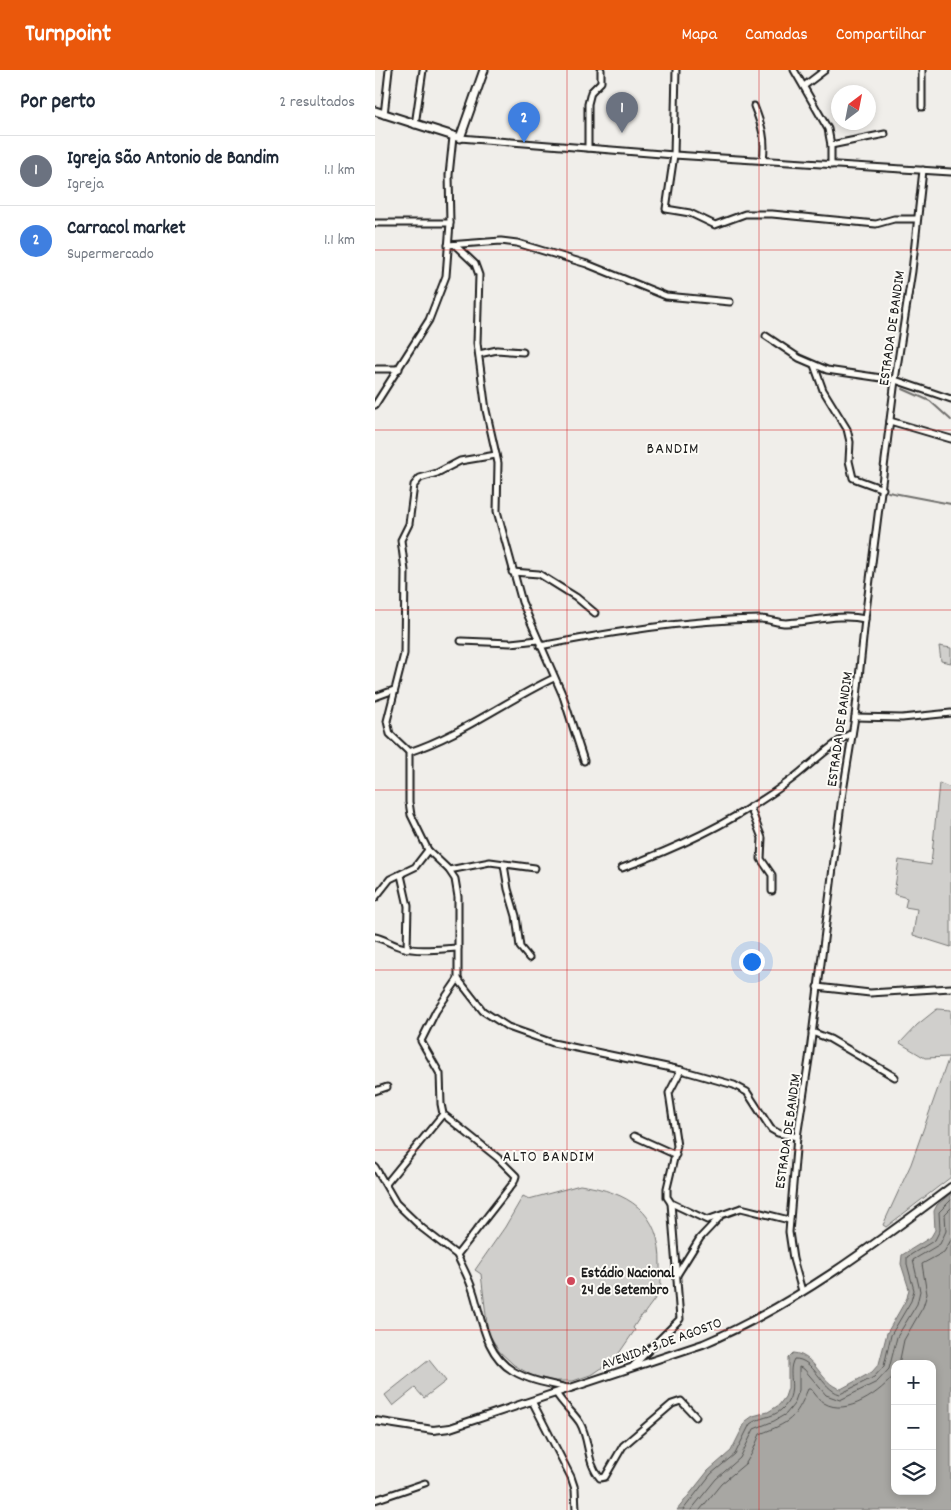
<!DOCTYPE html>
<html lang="pt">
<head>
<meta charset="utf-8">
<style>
	:root { --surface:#fff; --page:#f2f2f3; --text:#1f2937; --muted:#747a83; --line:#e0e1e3; --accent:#ea580c }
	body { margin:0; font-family:Dekko,sans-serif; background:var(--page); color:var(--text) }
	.controls { position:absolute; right:15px; bottom:15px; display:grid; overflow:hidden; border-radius:10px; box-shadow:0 2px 8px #0003 }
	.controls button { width:45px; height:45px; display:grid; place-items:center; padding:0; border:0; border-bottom:1px solid var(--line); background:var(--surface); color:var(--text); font:25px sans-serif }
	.compass { position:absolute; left:456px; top:15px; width:45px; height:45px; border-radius:50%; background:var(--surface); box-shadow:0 2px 8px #0003; rotate:32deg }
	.you { position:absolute; left:376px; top:891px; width:18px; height:18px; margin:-12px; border:4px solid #fff; border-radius:50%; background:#1a73e8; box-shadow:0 0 0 8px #1a73e833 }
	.badge { display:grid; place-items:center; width:32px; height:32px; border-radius:50%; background:var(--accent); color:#fff; font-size:16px; font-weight:700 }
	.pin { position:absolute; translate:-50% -41px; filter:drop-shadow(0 1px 2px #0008) }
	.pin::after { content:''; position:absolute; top:26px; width:18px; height:15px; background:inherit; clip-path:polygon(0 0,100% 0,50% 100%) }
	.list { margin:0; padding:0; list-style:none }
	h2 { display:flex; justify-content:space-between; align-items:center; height:65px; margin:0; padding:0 20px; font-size:21px }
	h2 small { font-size:16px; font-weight:400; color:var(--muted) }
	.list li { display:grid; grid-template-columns:32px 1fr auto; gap:15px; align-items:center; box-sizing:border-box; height:70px; padding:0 20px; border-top:1px solid var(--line) }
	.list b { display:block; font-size:19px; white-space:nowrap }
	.list p { margin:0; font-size:16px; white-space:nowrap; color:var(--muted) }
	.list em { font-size:16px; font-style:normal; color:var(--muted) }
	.icon { flex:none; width:28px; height:28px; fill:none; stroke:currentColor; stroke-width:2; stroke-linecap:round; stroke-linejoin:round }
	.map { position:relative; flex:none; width:576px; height:1440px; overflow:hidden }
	header { display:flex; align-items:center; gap:30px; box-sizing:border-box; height:70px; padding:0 25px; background:var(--accent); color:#fff }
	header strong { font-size:24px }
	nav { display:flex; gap:28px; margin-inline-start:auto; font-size:18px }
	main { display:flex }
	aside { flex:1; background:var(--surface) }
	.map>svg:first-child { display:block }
	.green { fill:#d0cfcc; stroke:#767674 }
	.water { fill:#a8a7a3; stroke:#706f6d; fill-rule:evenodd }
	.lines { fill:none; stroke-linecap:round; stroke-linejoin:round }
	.shore { stroke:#545452; stroke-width:1 }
	.stream { stroke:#706f6d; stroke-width:2 }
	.minor-casing { stroke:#1c1c1c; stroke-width:9 }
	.tertiary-casing { stroke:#1c1c1c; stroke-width:10 }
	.secondary-casing { stroke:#1c1c1c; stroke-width:11 }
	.minor { stroke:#fdfcf7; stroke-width:5 }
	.tertiary { stroke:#fdfcf7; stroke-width:6 }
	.secondary { stroke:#fdfcf7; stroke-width:7 }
	.grid { fill:none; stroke:#d62828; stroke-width:1; stroke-opacity:0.55 }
	.poi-dot { fill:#d1495b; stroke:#fdfcf7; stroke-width:2 }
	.labels { text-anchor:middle; stroke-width:4; stroke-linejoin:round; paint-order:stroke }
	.street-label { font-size:15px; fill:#1c1c1c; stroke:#fdfcf7 }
	.poi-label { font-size:15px; font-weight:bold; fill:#1c1c1c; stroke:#fdfcf7; text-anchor:start }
	.neighbourhood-label { font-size:16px; letter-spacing:1px; fill:#1c1c1c; stroke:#fdfcf7 }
</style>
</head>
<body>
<header>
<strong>Turnpoint</strong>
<nav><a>Mapa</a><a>Camadas</a><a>Compartilhar</a></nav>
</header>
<main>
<aside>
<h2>Por perto<small>2 resultados</small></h2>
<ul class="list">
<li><span class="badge" style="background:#6b7280">1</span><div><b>Igreja São Antonio de Bandim</b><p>Igreja</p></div><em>1.1 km</em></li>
<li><span class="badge" style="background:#3f7fe0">2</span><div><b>Carracol market</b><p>Supermercado</p></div><em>1.1 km</em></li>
</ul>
</aside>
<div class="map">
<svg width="576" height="1440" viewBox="0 0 576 1440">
	<rect width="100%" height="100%" fill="#f0eeea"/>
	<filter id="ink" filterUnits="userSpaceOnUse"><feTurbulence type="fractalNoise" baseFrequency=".02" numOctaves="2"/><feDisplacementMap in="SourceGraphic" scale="10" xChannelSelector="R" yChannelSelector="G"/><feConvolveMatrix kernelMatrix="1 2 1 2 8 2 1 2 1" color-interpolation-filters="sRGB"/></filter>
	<g filter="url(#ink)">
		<!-- green -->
		<g class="green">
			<path d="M 564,576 L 576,578 L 576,593 L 566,591 Z"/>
			<path d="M 564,713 L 576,718 L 576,877 L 538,865 L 542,839 L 530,837 L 532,828 L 519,824 L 524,790 L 556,795 Z"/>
			<path d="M 562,939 L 576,940 L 576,1107 L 511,1157 L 508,1155 L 536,1094 L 574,987 L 550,988 L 525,973 L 542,955 Z"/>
			<path d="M 205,1115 C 253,1122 286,1141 285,1195 C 285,1202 287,1211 285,1218 C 283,1227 273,1237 269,1244 L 267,1244 L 258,1258 L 260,1260 L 240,1289 L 218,1304 L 198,1311 L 180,1311 L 158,1306 L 139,1295 L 124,1281 L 113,1262 L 106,1204 L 100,1200 L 130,1157 L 148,1126 L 154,1129 Z"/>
			<path d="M 54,1290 L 71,1311 L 49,1328 L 40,1318 L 18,1336 L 10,1325 Z"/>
		</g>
		<!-- water -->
		<path class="water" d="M 576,1123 L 576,1440 L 302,1440 L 333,1401 L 356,1381 L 371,1351 L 378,1346 L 393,1342 L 404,1335 L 410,1327 L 413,1318 L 413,1288 L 418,1283 C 442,1285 445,1314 466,1319 L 497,1302 L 504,1294 L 512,1263 L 532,1228 L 534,1219 L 526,1194 L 527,1185 L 556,1167 L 560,1160 L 559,1141 L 562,1135 ZM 520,1294 L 557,1294 L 557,1421 L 520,1421 Z"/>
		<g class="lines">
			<!-- shore -->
			<g class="shore">
				<path d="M 524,1294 L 529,1270 L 548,1237 L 552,1224 L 547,1194 L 569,1182 L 576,1170"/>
				<path d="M 308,1440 L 336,1404 L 360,1384 L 375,1354 C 384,1347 397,1348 406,1340 C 426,1322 410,1305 419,1289 C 439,1288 446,1319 465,1324 L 499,1307 L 509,1296 L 516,1265 L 536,1231 L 539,1220 L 532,1194 L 532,1187 L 560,1170 L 565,1160 L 564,1142 L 576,1130"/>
				<path d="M 316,1440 L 341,1409 L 365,1388 L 379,1359 L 399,1351 L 411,1344 L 419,1334 L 424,1320 L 424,1297 L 429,1299 L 451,1325 L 465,1330 L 502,1312 L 514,1299 L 522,1267 L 542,1234 L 545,1221 L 538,1190 L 565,1174 L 571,1161 L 570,1144 L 576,1138"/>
				<path d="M 325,1440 L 346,1414 L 371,1393 L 377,1383 L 385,1364 C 415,1352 420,1350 433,1319 L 436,1319 C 440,1324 444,1330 449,1333 C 472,1347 506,1322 520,1304"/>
			</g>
			<!-- stream -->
			<g class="stream">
				<path d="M 528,319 L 555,331 L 576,350"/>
				<path d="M 513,422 L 576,434"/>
			</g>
			<!-- minor casing -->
			<g class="minor-casing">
				<g id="minor">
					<path d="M 301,0 L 299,85 L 291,139 L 315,143 L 340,155 L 370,144 L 397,144 L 501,154 L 519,149 L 542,149"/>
					<path d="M 419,0 L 453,59 L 456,75 L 456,95"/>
					<path d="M 429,16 L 450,0"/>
					<path d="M 379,36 C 387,56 391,69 388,90"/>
					<path d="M 547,37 L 547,0"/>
					<path d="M 9,45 L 14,0"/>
					<path d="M 40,55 L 48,0"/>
					<path d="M 85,68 L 299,85 L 576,102"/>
					<path d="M 456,75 L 510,64"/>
					<path d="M 213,78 L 213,34 L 216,22 L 226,12 L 226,0"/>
					<path d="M 0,153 L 75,153"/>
					<path d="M 73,175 L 126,171 L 142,173 L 212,194 L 291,226 L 355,232"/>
					<path d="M 80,175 L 100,194 L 104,205 L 102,273 L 111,340 L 123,393 L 122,441 L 147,532 L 188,626 L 209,691"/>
					<path d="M 391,266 L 424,288 L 452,300 L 520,310 L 576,329"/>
					<path d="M 104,284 L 122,280 L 148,282"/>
					<path d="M 439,295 L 448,320 L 472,359 L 475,372 L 474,391 L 478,408 L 508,419"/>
					<path d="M 0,299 L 24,299"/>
					<path d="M 0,335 L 54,250 L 71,206 L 75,153 L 74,105 L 78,67"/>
					<path d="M 515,351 L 576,369"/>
					<path d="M 121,385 L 85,391 L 62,403 L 45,408 L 39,415 L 34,454 L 26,470 L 30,501 L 29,584 L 12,651 L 15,664 L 34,682 L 34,732 L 36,745 L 53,780 L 74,800 L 80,809 L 83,827 L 83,909 L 108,941 L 133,957 L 178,973 L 306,1000 L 359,1015 L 372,1022 L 396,1059 L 403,1063 L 422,1067"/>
					<path d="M 137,502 L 164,504 L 201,527 L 220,543"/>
					<path d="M 86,571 L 136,573 L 163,570"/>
					<path d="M 165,576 C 237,562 311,550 385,549 C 394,549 402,553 411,553 C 437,552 464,543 490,549"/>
					<path d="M 0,627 L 19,620"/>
					<path d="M 480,647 L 527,648 L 576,643"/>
					<path d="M 34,682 C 86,665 130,631 179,608"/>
					<path d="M 375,737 L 387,768 L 386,789 L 397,805 L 397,821"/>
					<path d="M 129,795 L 133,819 L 141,846 L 145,877 L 154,888"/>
					<path d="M 247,798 C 305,777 363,749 413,712 C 435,696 453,676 477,663"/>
					<path d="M 74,800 L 115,792 L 160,798"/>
					<path d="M 26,805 L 33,836 L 32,879"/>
					<path d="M 0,828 L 15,809 L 40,797 L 53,780"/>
					<path d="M 0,867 C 10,869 17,875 26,877 C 44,882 64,879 83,878"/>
					<path d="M 83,909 L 61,941 L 46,971 L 65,1004 L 66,1034 L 68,1044 L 123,1088 L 141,1106 L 139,1112 L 82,1185 C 88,1198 95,1210 99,1224 C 107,1251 111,1285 138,1301 C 155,1311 175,1314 193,1318"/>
					<path d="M 442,917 L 495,923 L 576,918"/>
					<path d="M 437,962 L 455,969 L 520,1007"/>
					<path d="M 306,1000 L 294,1023 L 302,1076 L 292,1118 L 292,1127 L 296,1133 L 332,1150 L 366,1138 L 414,1150"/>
					<path d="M 0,1021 L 12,1017"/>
					<path d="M 259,1066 L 301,1085"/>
					<path d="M 0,1097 L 21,1133 L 47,1158 L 82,1185"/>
					<path d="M 11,1114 L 68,1044"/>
					<path d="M 302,1205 L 325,1168 L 344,1148"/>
					<path d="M 427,1221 L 418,1189 L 414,1162 L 422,1067 L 434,989 L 466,734 L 480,647 L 490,549 L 520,310 L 537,201 L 548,100"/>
					<path d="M 257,1297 L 305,1249 L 296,1133"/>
					<path d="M 181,1323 C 188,1335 199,1343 205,1353 C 215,1370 211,1392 225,1408 L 230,1407 L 248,1376 L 297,1334 L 306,1331 L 321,1347"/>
					<path d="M 157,1331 L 196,1407 L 200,1419 L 201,1440"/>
					<path d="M 0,1430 L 50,1413"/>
				</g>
			</g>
			<!-- tertiary casing -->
			<g class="tertiary-casing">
				<path id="tertiary" d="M 0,1351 L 58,1360 L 75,1358 L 328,1274 C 418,1236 499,1175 576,1117"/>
			</g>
			<!-- secondary casing -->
			<g class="secondary-casing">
				<path id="secondary" d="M 0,41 L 85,68 L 109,0"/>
			</g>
			<!-- minor -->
			<use href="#minor" class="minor"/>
			<!-- tertiary -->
			<use href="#tertiary" class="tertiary"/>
			<!-- secondary -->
			<use href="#secondary" class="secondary"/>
		</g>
	</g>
	<!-- grid -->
	<path class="grid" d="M 192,0 L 192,1440M 384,0 L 384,1440M 0,180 L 576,180M 0,360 L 576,360M 0,540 L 576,540M 0,720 L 576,720M 0,900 L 576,900M 0,1080 L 576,1080M 0,1260 L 576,1260"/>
	<!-- markers -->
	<circle class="poi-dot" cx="196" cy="1211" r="5"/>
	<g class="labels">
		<!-- street labels -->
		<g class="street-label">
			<text transform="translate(516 258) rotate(-82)" y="5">ESTRADA DE BANDIM</text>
			<text transform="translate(464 659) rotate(-82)" y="5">ESTRADA DE BANDIM</text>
			<text transform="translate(412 1061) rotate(-82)" y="5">ESTRADA DE BANDIM</text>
			<text transform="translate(286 1273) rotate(-20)" y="5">AVENIDA 3 DE AGOSTO</text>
		</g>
		<!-- poi labels -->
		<g class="poi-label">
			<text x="206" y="1207">Estádio Nacional<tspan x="206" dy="17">24 de Setembro</tspan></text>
		</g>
		<!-- neighbourhood labels -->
		<g class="neighbourhood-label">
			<text x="298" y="383">BANDIM</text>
			<text x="174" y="1091">ALTO BANDIM</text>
		</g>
	</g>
</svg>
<div class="controls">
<button>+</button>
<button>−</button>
<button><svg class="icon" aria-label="layers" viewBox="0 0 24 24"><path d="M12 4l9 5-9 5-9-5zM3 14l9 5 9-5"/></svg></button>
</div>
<svg class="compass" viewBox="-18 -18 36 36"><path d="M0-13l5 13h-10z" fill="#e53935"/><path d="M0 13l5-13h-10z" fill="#747a83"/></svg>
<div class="you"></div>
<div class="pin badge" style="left:247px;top:63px;background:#6b7280">1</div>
<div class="pin badge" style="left:149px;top:73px;background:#3f7fe0">2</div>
</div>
</main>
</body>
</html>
